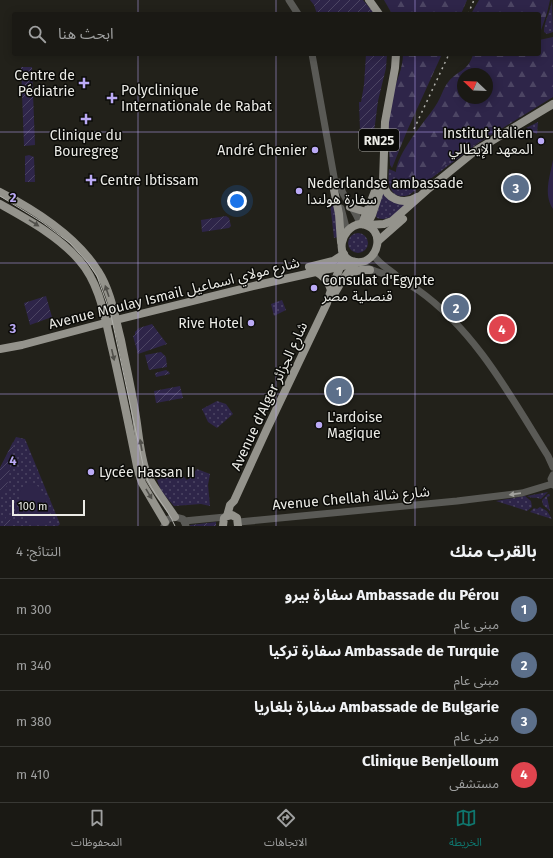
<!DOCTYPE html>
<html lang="ar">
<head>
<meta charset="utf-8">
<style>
	:root { --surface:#1a1914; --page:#272622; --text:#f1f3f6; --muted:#9fa0a0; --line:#383834; --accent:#0f766e }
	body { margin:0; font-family:"Fira Sans","Noto Sans Arabic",sans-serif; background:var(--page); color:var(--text); direction:rtl }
	.compass { position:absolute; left:457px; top:68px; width:36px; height:36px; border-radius:50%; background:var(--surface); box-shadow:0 2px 10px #0003; rotate:293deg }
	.scale { position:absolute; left:12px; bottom:10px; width:73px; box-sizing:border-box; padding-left:4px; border:2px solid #ebebe6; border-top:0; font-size:11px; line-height:14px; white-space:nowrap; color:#ebebe6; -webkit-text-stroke:3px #0b0b08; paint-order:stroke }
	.you { position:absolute; left:237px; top:201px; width:14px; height:14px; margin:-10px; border:3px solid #fff; border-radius:50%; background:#1a73e8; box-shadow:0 0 0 6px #1a73e833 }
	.badge { display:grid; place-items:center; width:26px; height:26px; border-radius:50%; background:var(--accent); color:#fff; font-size:13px; font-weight:700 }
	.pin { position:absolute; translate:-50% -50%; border:2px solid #fff; box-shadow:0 1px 4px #0006 }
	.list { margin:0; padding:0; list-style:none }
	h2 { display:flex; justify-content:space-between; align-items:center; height:52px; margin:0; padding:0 16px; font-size:17px }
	h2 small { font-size:13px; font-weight:400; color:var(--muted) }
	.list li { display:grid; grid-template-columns:26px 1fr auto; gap:12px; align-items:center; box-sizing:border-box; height:56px; padding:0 16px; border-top:1px solid var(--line) }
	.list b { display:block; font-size:15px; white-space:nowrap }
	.list p { margin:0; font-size:13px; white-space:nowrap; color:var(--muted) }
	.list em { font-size:13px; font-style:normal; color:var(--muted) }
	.icon { flex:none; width:22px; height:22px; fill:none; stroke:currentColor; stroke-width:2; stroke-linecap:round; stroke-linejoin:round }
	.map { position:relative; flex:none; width:553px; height:526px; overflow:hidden; direction:ltr }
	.search { position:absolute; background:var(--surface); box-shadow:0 2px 10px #0003; left:12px; right:12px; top:12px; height:44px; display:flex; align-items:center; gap:10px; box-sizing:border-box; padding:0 14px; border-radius:4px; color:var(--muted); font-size:15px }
	.sheet { height:276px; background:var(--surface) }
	nav { display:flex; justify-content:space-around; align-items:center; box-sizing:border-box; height:56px; border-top:1px solid var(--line); background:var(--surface); font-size:11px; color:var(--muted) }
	nav a { display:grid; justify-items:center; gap:2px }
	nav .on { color:var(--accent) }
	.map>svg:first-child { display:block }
	.grass { fill:url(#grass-dots) }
	.forest { fill:url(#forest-firs); fill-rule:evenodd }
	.garden { fill:url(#garden-furrows) }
	.pitch { fill:#2e2549 }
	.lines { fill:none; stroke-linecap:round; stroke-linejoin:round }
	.tertiary { stroke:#5a5a56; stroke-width:7 }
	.primary { stroke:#94938c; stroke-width:8 }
	.tram { stroke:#b2b2ad; stroke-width:1 }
	.rail { stroke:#b2b2ad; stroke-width:1.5; stroke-dasharray:2 4; stroke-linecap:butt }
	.oneway { fill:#504f4a }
	.oneway2 { fill:#a2a29e }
	.grid { fill:none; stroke:#bbaaf6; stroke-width:1; stroke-opacity:0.55 }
	.poi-dot { fill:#bbaaf6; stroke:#0b0b08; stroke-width:1.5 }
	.labels { text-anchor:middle; stroke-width:3; stroke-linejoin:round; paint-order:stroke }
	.shield { fill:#0b0b08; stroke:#a8a8a3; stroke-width:1 }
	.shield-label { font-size:13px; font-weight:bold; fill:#ebebe6 }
	.poi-label { font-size:14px; fill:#ebebe6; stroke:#0b0b08; text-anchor:start }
	.street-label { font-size:14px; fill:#ebebe6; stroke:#0b0b08 }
	.grid-label { font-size:13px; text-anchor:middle; font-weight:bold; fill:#bbaaf6; stroke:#0b0b08; stroke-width:3; stroke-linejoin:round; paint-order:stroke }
</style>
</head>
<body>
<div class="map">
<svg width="553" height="526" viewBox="0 0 553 526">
	<defs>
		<pattern id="grass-dots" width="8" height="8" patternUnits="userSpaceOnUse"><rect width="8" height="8" fill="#2e2549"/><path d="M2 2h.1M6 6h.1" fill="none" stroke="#4c4563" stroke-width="1.8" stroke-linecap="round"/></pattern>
		<pattern id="forest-firs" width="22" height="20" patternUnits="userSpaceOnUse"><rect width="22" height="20" fill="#2e2549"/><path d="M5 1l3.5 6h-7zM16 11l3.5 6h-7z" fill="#4c4563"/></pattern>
		<pattern id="garden-furrows" width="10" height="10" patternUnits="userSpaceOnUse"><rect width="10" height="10" fill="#2e2549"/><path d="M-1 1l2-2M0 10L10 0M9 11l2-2" fill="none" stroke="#4c4563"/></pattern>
	</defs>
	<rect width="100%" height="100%" fill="#22211a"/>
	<!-- grass -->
	<g class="grass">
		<path d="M 552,0 L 553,32 L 547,34 L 544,32 C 543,24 551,10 552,0 Z"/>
		<path d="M 538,122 L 537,134 L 526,128 Z"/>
		<path d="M 481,141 L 409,195 C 390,201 387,183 389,169 L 396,172 L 396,177 L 406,188 L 414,187 L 459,152 Z"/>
		<path d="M 383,191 L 408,204 C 399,212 390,222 377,218 L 376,216 Z"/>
		<path d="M 330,203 L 335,203 L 338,237 L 334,238 Z"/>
		<circle cx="358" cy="243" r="10"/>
		<path d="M 282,300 L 286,310 L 274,316 L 271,304 Z"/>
		<path d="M 217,401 L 226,404 L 233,414 L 217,428 L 208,422 L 202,409 Z"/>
		<path d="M 16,437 L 25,439 L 60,524 L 58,526 L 0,526 L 0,468 Z"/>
		<path d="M 197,469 L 210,474 L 208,485 L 210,506 L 201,504 L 174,506 L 161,491 L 157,480 L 179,472 L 187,480 Z"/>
		<path d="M 548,492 L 541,499 C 536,497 533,499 527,496 Z"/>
		<path d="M 548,494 L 549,494 L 550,496 L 547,497 L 550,511 L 543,505 L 542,500 Z"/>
		<path d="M 525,496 L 531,501 L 532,507 L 527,511 L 496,501 Z"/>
		<path d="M 540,507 L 547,511 L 552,519 L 530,512 L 534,508 L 537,509 Z"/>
	</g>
	<!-- forest -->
	<g class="forest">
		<path d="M 384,0 L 467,0 L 461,14 L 392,14 Z"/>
		<path d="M 479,0 L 550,0 L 547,13 L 539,36 L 539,14 L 471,14 Z"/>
		<path d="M 553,37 L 553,97 L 483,140 L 465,149 L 417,186 C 410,189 402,188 398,182 C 386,163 427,120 436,105 C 441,98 443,88 449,81 C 458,70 469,71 473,54 L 539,54 L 539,40 ZM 463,74 L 487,74 L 487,98 L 463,98 Z"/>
		<path d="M 403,54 L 442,54 L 407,131 L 392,168 L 390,165 C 389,142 386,118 392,96 C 396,81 403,69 403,54 Z"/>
	</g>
	<!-- garden -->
	<g class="garden">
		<path d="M 310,0 L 363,0 L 375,14 L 317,14 L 314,5 Z"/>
		<path d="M 366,54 L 387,54 L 386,68 L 378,101 L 374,132 L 360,131 L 359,102 L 361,102 L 364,85 Z"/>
		<path d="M 21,67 L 32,67 L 35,145 L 24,146 Z"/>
		<path d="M 29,155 L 34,157 L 35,182 L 25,182 L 25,156 Z"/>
		<path d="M 226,216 L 229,218 L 231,226 L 229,228 L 202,232 L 201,220 Z"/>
		<path d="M 46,296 L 52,317 L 30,325 L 24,303 Z"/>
		<path d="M 152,324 L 167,344 L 138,354 L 133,336 L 135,335 L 135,332 L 139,328 Z"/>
		<path d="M 161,352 L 166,357 L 167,367 L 149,370 L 145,355 Z"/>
		<path d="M 166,370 L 169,372 L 170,374 L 156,377 L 155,373 Z"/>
		<path d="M 180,386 L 183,398 L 156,403 L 154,391 Z"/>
		<path d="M 13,442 L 14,443 C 11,455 10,466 9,477 C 8,481 7,487 5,490 C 3,493 1,493 0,497 L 0,468 Z"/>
		<path d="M 8,514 L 13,526 L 1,526 Z"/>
		<path d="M 216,522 L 216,526 L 190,526 L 190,525 Z"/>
	</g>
	<!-- pitch -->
	<g class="pitch">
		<path d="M 553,160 L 553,209 C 543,194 550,176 553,160 Z"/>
		<path d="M 30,484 C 33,484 36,485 39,487 C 44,492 53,516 49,522 C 45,526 34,526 29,523 C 27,520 25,515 24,512 C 19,500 15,489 30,484 Z"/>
	</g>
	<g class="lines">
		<!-- tertiary -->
		<g class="tertiary">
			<path d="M 289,0 L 298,14"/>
			<path d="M 312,54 L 336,188"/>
			<path d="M 339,182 C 343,201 355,207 360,224"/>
			<path d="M 341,208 L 347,231"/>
			<path d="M 373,254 C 379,265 390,269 399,278"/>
			<path d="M 357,262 C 370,272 385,273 399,279 C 406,282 412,286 418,290 C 476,331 511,397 548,456 L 553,467"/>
			<path d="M 553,475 L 551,479 L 553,485"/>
			<path d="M 184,521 L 225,517"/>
			<path d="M 239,522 L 457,501 L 522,493 L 552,484"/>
			<path d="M 164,526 L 168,519 L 175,517 L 183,519 L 186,526"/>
		</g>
		<!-- primary -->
		<g class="primary">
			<path d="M 369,0 L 379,14"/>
			<path d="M 383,183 C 386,199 403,206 417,197"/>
			<path d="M 335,184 L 334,190 L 339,214 L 341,242"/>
			<path d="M 0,192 C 35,210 77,237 98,271 C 111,291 115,317 121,340 C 126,366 132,391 136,417 C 139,435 140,456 147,474 C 154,489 166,503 175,517"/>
			<path d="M 0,204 C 28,220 57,235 79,260 C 101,285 105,320 113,352 C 122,392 130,431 138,471 L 142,483 L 165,522"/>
			<path d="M 350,207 L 366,212"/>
			<path d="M 360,224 C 388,226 379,265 356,262 C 333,259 340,227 360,224 Z"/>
			<path d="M 362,224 L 375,191"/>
			<path d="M 367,225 L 372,215 L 383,182 L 385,122 L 395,68 L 396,54"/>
			<path d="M 368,225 L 384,224 L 392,221 L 427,190 L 475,151 L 553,104"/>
			<path d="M 378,241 L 403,219"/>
			<path d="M 309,267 L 333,261 L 344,254"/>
			<path d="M 315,271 C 322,275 329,282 331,290"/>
			<path d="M 348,273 L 361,270 L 370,270"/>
			<path d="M 333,296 L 343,279 L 356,263"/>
			<path d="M 0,349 L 22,345 L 116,320 L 262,284 L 347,265 L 354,262"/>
			<path d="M 227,516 L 230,505 L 234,501 L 266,431 L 327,303 L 330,293 L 342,262"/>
			<path d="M 223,526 L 224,518 L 227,516 L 232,515 L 237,518 L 238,526"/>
		</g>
		<!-- tram -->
		<path class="tram" d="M 0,196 L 42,222 L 70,243 L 88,263 L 97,276 L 111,315 L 145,474 C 152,493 167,507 175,526"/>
		<!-- rail -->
		<g class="rail">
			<path d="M 468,14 L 474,0"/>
			<path d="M 414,129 L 449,54"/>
		</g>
	</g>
	<!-- one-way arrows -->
	<defs><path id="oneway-solid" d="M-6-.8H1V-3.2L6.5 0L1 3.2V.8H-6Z"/></defs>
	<g class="oneway">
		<use href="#oneway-solid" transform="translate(34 223) rotate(32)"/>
		<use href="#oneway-solid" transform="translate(107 291) rotate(-109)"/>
		<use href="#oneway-solid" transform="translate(113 355) rotate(77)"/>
		<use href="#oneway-solid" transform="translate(141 445) rotate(-100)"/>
		<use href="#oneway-solid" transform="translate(149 494) rotate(59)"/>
	</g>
	<use class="oneway2" href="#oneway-solid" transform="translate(515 494) rotate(172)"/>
	<!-- grid -->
	<path class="grid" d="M 138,0 L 138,14M 276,0 L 276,14M 415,0 L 415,14M 138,54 L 138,526M 276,54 L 276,526M 415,54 L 415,526M 0,132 L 553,132M 0,263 L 553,263M 0,394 L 553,394"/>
	<!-- markers -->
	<g class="poi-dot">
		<path d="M82 77h4v4h4v4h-4v4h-4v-4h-4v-4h4z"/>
		<path d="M110 92h4v4h4v4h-4v4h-4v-4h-4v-4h4z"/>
		<path d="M84 113h4v4h4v4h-4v4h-4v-4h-4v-4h4z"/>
		<circle cx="541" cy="141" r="4"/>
		<circle cx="315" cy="150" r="4"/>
		<path d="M89 174h4v4h4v4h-4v4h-4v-4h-4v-4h4z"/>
		<circle cx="299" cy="191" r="4"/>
		<circle cx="314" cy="288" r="4"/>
		<circle cx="251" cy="323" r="4"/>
		<circle cx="319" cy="425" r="4"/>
		<circle cx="91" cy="472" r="4"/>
	</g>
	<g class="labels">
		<!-- shield labels -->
		<rect class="shield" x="359" y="129" width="40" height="22" rx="3"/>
		<g class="shield-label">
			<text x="379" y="145">RN25</text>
		</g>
		<!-- poi labels -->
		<g class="poi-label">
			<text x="75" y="80" text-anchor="end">Centre de<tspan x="75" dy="16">Pédiatrie</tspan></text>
			<text x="121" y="95">Polyclinique<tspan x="121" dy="16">Internationale de Rabat</tspan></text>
			<text x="533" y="138" text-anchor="end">Institut italien<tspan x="533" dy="16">المعهد الإيطالي</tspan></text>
			<text x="86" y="140" text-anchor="middle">Clinique du<tspan x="86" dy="16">Bouregreg</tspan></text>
			<text x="307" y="155" text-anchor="end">André Chenier</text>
			<text x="100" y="185">Centre Ibtissam</text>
			<text x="307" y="188">Nederlandse ambassade<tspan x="307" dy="16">سفارة هولندا</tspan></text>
			<text x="322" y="285">Consulat d'Egypte<tspan x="322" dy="16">قنصلية مصر</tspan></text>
			<text x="243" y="328" text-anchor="end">Rive Hotel</text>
			<text x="327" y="422">L'ardoise<tspan x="327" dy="16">Magique</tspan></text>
			<text x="99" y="477">Lycée Hassan II</text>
		</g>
		<!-- street labels -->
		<g class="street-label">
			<text transform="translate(174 293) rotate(-14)" y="5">Avenue Moulay Ismail شارع مولاي اسماعيل</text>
			<text transform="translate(269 396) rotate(-65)" y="5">Avenue d'Alger شارع الجزائر</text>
			<text transform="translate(351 498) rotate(-5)" y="5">Avenue Chellah شارع شالة</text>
		</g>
	</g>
	<g class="grid-label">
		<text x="13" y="202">2</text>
		<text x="13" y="333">3</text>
		<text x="13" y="465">4</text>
	</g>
</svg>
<svg class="compass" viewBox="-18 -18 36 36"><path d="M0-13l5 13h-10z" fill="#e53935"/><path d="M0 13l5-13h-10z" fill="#9fa0a0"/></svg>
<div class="scale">100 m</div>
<div class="you"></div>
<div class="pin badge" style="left:339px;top:391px;background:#5c6f8a">1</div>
<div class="pin badge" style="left:456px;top:308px;background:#5c6f8a">2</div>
<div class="pin badge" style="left:516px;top:188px;background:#5c6f8a">3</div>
<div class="pin badge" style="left:502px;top:329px;background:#e0444e">4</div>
<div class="search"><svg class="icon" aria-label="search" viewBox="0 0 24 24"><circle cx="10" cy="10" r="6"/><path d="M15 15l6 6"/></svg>ابحث هنا</div>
</div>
<section class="sheet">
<h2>بالقرب منك<small>النتائج: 4</small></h2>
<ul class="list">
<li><span class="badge" style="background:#5c6f8a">1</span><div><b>Ambassade du Pérou سفارة بيرو</b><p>مبنى عام</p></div><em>300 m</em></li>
<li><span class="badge" style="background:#5c6f8a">2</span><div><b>Ambassade de Turquie سفارة تركيا</b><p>مبنى عام</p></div><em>340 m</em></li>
<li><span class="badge" style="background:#5c6f8a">3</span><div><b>Ambassade de Bulgarie سفارة بلغاريا</b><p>مبنى عام</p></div><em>380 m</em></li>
<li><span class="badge" style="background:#e0444e">4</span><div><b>Clinique Benjelloum</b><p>مستشفى</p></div><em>410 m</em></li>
</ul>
</section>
<nav>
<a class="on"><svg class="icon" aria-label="map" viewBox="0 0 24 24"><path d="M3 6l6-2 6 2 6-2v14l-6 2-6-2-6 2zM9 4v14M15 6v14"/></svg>الخريطة</a>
<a><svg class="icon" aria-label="directions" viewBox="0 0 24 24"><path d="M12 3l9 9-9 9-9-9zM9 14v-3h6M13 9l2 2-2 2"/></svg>الاتجاهات</a>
<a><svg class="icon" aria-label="saved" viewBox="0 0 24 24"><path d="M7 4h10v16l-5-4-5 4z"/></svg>المحفوظات</a>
</nav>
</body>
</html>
